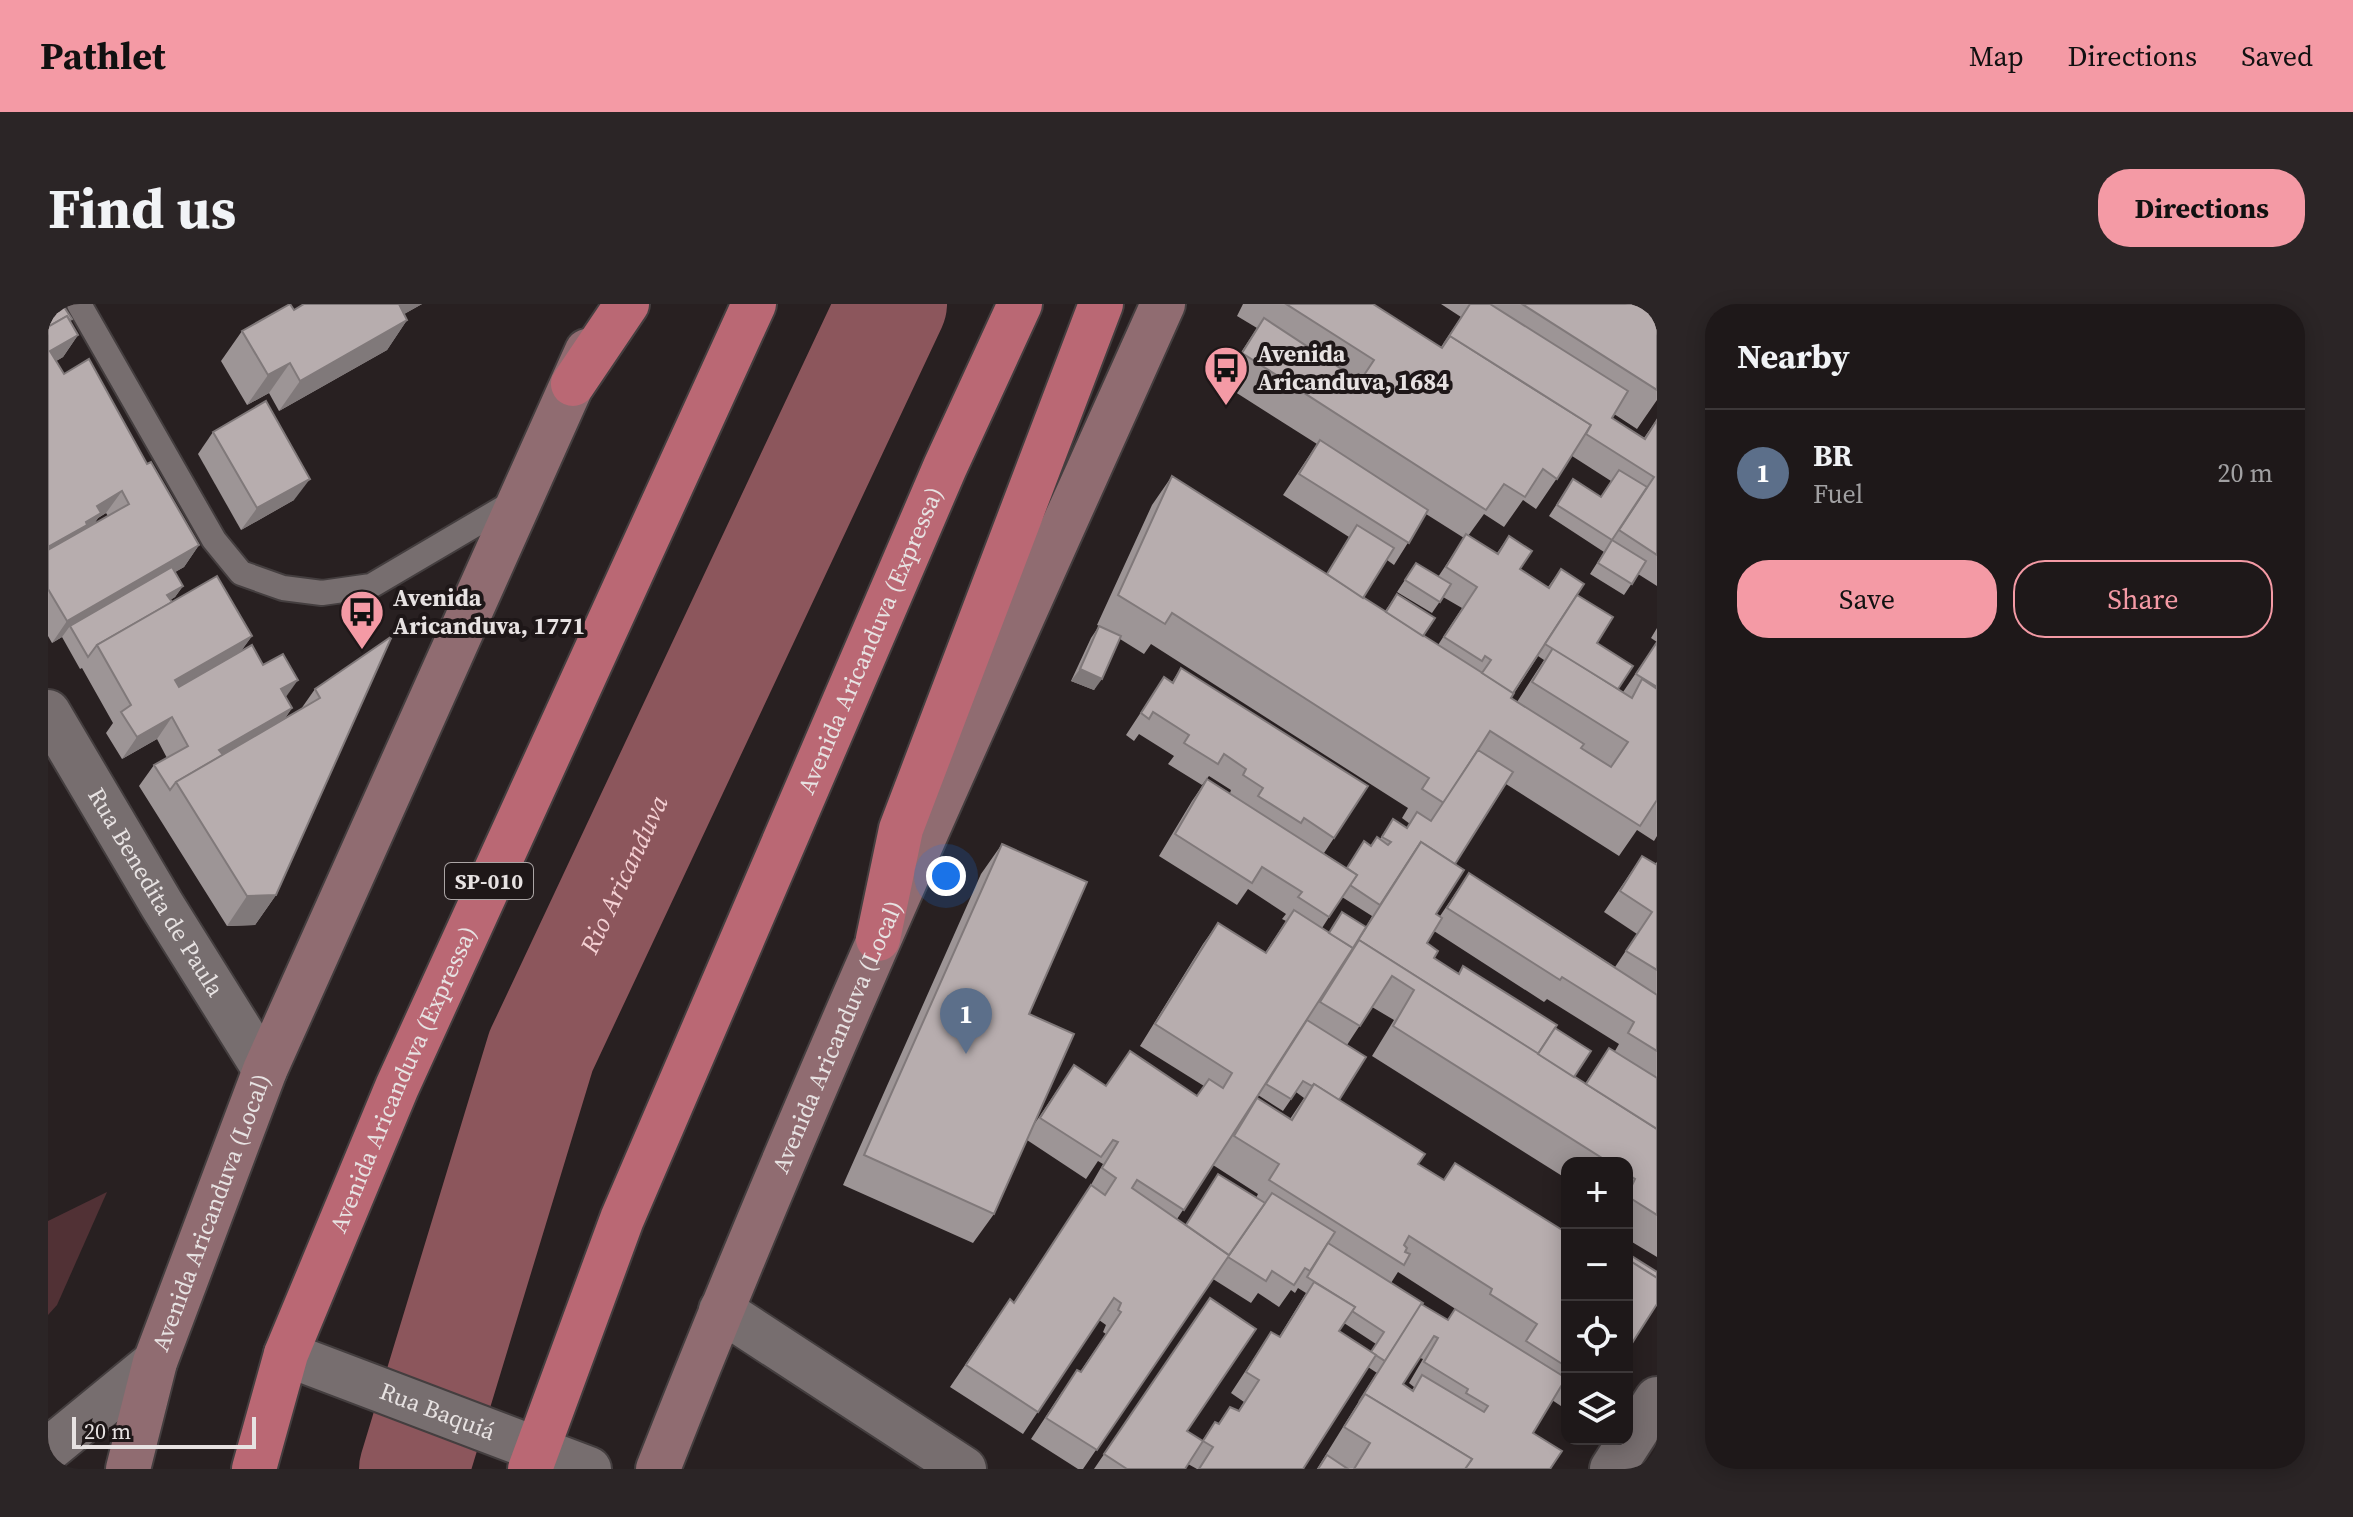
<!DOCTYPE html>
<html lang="en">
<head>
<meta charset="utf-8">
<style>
	:root { --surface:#1e1819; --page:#2b2526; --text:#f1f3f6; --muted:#a1a0a2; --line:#3c3738; --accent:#f49aa5 }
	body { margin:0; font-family:"Source Serif 4",serif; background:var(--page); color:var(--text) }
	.controls { position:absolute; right:24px; bottom:24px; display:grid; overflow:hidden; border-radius:16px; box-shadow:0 4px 20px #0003 }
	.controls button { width:72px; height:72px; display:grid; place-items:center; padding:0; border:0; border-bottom:2px solid var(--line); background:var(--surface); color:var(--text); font:40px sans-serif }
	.scale { position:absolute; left:24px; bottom:20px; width:184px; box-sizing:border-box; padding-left:8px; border:4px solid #e7e2e2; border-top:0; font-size:22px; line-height:28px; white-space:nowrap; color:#e7e2e2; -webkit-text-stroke:6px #1e1718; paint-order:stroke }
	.you { position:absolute; left:898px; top:572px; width:28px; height:28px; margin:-20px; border:6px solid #fff; border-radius:50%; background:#1a73e8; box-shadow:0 0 0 12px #1a73e833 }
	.badge { display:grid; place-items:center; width:52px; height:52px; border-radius:50%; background:var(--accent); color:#fff; font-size:26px; font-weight:700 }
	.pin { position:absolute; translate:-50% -66px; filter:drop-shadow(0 2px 4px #0008) }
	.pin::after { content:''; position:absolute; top:42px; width:28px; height:24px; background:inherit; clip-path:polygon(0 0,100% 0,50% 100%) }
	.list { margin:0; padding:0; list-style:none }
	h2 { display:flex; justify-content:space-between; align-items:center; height:104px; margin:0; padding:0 32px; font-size:34px }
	h2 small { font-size:26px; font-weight:400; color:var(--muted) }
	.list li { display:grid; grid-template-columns:52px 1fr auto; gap:24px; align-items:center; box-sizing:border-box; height:128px; padding:0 32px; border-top:2px solid var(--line) }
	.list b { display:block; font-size:30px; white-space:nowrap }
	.list p { margin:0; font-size:26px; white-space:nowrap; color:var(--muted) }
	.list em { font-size:26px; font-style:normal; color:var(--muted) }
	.actions { display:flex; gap:16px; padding:24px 32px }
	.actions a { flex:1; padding:18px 0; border:2px solid var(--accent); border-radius:32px; text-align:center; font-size:28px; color:var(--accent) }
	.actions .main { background:var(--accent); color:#111 }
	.icon { flex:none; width:44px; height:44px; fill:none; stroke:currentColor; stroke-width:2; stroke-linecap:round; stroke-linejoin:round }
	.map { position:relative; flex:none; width:1609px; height:1165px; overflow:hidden; border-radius:32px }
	header { display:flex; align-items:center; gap:48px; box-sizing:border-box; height:112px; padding:0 40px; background:var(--accent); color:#111 }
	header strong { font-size:38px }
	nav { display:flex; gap:44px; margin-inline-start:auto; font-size:28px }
	.intro { display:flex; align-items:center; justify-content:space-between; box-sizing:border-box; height:192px; padding:0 48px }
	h1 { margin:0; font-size:56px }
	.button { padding:20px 36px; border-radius:32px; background:var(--accent); color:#111; font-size:28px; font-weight:700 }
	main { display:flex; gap:48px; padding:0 48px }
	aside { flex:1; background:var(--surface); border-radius:32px; box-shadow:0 4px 20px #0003 }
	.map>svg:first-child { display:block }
	.green { fill:#513135 }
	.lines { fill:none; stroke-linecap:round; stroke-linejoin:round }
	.river { stroke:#8c565c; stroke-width:110 }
	.service-casing { stroke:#443e3f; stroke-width:28 }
	.minor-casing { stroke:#443e3f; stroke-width:48 }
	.tertiary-casing { stroke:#443e3f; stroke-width:48 }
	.secondary-casing { stroke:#443e3f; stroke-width:48 }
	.trunk-casing { stroke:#443e3f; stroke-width:48 }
	.service { stroke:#776e6f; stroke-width:24 }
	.minor { stroke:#776e6f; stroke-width:44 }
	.tertiary { stroke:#776e6f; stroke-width:44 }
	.secondary { stroke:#906c71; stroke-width:44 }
	.trunk { stroke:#ba6874; stroke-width:44 }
	.wall { fill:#9d9596; fill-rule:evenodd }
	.shaded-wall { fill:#80797a }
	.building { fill:#b7adae; stroke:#80797a; stroke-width:2; fill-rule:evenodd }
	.labels { text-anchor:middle; stroke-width:8; stroke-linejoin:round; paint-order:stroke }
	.shield { fill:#1e1718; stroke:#aba5a5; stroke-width:2 }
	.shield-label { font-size:22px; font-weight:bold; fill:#e7e2e2 }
	.poi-label { font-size:24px; font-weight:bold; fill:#e7e2e2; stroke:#1e1718; text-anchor:start }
	.street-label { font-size:24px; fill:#e7e2e2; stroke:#1e1718 }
	.water-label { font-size:26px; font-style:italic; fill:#f4d0d3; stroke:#1e1718 }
</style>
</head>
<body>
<header>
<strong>Pathlet</strong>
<nav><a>Map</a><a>Directions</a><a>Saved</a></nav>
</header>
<div class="intro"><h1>Find us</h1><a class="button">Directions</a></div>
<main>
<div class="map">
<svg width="1609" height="1165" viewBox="0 0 1609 1165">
	<rect width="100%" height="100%" fill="#282021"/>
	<!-- green -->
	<path class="green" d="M 59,888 L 9,1001 L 0,1011 L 0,917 Z"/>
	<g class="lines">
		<!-- river -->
		<path class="river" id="s1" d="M 366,1165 L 493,747 L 844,0"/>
		<!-- service casing -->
		<g class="service-casing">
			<path id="service" d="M 31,0 L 166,236 L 193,269 L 235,284 L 274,289 L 323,282 L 469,196"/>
		</g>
		<!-- minor casing -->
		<g class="minor-casing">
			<g id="minor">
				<path id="s2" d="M 0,408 L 114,601 L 217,766"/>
				<path d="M 0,1146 L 107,1058"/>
				<path d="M 1564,1165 L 1609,1095"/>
			</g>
		</g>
		<!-- tertiary casing -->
		<g class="tertiary-casing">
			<g id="tertiary">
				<path d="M 673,1006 L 916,1165"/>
				<path id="s3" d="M 238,1050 L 541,1165"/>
			</g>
		</g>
		<!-- secondary casing -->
		<g class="secondary-casing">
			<g id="secondary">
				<path id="s4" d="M 80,1165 L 107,1058 L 217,766 L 539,47"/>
				<path id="s5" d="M 610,1165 C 765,771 942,386 1115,0"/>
			</g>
		</g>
		<!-- trunk casing -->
		<g class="trunk-casing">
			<g id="trunk">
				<path d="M 525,80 L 579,0"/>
				<path d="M 830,635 L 853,525 L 1053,0"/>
				<path id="s6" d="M 206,1165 L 238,1050 L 349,783 L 706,0"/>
				<path id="s7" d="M 482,1165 L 574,915 L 897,163 L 972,0"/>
			</g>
		</g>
		<!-- service -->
		<use href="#service" class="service"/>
		<!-- minor -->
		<use href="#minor" class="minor"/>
		<!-- tertiary -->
		<use href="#tertiary" class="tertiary"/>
		<!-- secondary -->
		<use href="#secondary" class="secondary"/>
		<!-- trunk -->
		<use href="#trunk" class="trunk"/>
	</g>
	<!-- wall -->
	<g class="wall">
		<path d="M 0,0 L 22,17 L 30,31 L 15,53 L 8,57 L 16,70 L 99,160 L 151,241 L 136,263 L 127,268 L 135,282 L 127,293 L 122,296 L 124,298 L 204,332 L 192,348 L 215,361 L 238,393 L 244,404 L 237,414 L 253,405 L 267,385 L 344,332 L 228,591 L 207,621 L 179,622 L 91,482 L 106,461 L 119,454 L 109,435 L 74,455 L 58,429 L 65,419 L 34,364 L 32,365 L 14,333 L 4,339 L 0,332 ZM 58,209 L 60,212 L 46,220 L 50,214 Z"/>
		<path d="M 256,0 L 374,0 L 356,10 L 359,16 L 339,46 L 231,107 L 221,89 L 199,101 L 173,57 L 194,27 L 246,6 Z"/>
		<path d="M 1195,0 L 1325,0 L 1393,43 L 1413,13 L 1393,0 L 1609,0 L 1609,96 L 1589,125 L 1566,110 L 1564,114 L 1596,134 L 1609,115 L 1609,282 L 1590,270 L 1576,291 L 1542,270 L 1556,248 L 1501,212 L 1525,175 L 1553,193 L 1563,177 L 1524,152 L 1488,205 L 1475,196 L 1456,223 L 1436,210 L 1420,232 L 1449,249 L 1461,232 L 1472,265 L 1500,283 L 1513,265 L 1529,291 L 1570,385 L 1575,388 L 1609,338 L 1603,334 L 1609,324 L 1609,532 L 1606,537 L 1589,526 L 1571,552 L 1458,480 L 1407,560 L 1388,610 L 1392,612 L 1421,569 L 1567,663 L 1589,630 L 1556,608 L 1594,552 L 1607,560 L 1609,558 L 1609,953 L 1579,935 L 1579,859 L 1519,859 L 1519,875 L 1324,752 L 1346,716 L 1324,703 L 1299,741 L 1291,796 L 1370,860 L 1395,876 L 1407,859 L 1519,929 L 1519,1106 L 1504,1096 L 1485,1129 L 1502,1165 L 1269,1165 L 1329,1068 L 1329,1069 L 1320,1063 L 1255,1165 L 1149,1165 L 1140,1160 L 1137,1165 L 1046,1165 L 1162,994 L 1139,1127 L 1154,1137 L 1167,1118 L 1170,1120 L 1182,1103 L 1190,1107 L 1196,1098 L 1183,1089 L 1223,1028 L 1231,1033 L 1258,989 L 1250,984 L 1247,989 L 1243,986 L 1231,1003 L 1210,989 L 1203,999 L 1165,975 L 1035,1165 L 1030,1165 L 983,1135 L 1014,1088 L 1032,1068 L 1058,1030 L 1055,1028 L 1058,1021 L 1051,1016 L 975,1130 L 902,1083 L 947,1017 L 966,998 L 1040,886 L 1055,860 L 1050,857 L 1038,875 L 979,836 L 946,910 L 925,939 L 795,881 L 933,570 L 954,540 L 981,710 L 983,825 L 1026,761 L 1058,782 L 1082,747 L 1149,792 L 1156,782 L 1092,742 L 1155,640 L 1170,619 L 1217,649 L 1238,617 L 1234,615 L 1238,610 L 1200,585 L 1189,601 L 1111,552 L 1144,497 L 1159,475 L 1182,489 L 1183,486 L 1161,472 L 1154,481 L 1120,460 L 1126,452 L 1091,430 L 1086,437 L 1078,431 L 1116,373 L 1124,378 L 1133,364 L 1286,534 L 1276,549 L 1298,564 L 1332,535 L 1345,515 L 1359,524 L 1362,520 L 1354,514 L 1360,504 L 1103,340 L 1096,350 L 1072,335 L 1046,386 L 1023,377 L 1043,334 L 1051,322 L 1054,323 L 1049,321 L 1104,201 L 1124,172 L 1279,270 L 1301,233 L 1235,191 L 1269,140 L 1173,79 L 1209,24 L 1189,12 ZM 1378,210 L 1416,234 L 1390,273 L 1368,259 L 1349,288 L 1384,309 L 1395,293 L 1414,304 L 1390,341 L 1375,332 L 1349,290 L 1337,307 L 1315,293 L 1339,256 L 1346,261 ZM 1490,352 L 1496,356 L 1469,398 L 1463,394 ZM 1294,593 L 1324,612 L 1318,623 L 1294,608 L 1281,628 L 1274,624 ZM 1386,627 L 1496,698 L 1499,695 L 1571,740 L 1567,747 L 1561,744 L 1537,780 L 1526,773 L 1507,724 L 1415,662 L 1410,670 L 1386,654 L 1379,639 ZM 1248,788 L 1256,794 L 1242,815 L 1209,794 L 1193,818 L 1210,791 L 1235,807 ZM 1165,861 L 1210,890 L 1208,894 L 1170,870 L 1138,921 L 1129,915 ZM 1350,968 L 1420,1013 L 1407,1005 L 1399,1016 L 1373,1000 L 1343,979 ZM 1296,1019 L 1328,1040 L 1323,1048 L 1291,1027 ZM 1372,1054 L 1375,1055 L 1361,1079 L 1366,1083 L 1364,1086 L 1355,1080 Z"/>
		<path d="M 165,128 L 246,196 L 193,226 L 150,150 Z"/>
	</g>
	<!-- shaded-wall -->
	<g class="shaded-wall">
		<path d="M 346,0 L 374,0 L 328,26 Z"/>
		<path d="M 359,16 L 339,46 L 231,107 L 252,77 Z"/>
		<path d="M 30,31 L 15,53 L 0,62 L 2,47 Z"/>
		<path d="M 242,59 L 221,89 L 199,101 L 220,71 Z"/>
		<path d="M 262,175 L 246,196 L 193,226 L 209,204 Z"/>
		<path d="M 74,187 L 58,209 L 50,214 L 38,231 L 0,256 L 0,243 L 49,202 Z"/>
		<path d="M 151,241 L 136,263 L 25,327 L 22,322 L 14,333 L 4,339 L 19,317 Z"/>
		<path d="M 135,282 L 127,293 L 111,303 L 119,291 Z"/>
		<path d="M 204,332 L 189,353 L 112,397 L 127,376 Z"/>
		<path d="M 1032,365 L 1054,375 L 1046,386 L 1023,377 Z"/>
		<path d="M 250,376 L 235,397 L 233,385 Z"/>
		<path d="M 244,404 L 229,426 L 175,457 L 171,446 Z"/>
		<path d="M 124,413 L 109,435 L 74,455 L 89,433 Z"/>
		<path d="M 228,591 L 207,621 L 179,622 L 199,592 Z"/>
	</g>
	<!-- building -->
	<g class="building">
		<path d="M 0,0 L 14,0 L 24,15 L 22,16 L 19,12 L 0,23 Z"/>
		<path d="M 242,0 L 246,6 L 256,0 L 351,0 L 359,16 L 252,77 L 242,59 L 220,71 L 194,27 Z"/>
		<path d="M 1238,0 L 1325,0 L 1394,44 L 1402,32 L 1543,121 L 1509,175 L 1495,165 L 1477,193 L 1456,180 L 1438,206 L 1194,49 L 1216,14 L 1312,77 L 1326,56 Z"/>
		<path d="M 1422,0 L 1442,0 L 1580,87 L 1564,114 L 1597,135 L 1609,116 L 1609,251 L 1571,226 L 1606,173 L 1538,130 L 1543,121 L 1402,32 L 1396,40 Z"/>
		<path d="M 1474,0 L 1609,0 L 1609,86 Z"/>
		<path d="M 19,12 L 30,31 L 2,47 L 16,70 L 41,55 L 99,160 L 103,158 L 151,241 L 19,317 L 0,285 L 0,246 L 81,200 L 74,187 L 49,202 L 53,209 L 38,218 L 39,221 L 0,243 L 0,23 Z"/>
		<path d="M 218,97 L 262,175 L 209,204 L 165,128 Z"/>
		<path d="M 1272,136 L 1380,206 L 1361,239 L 1251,170 Z"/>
		<path d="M 1571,166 L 1599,183 L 1564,236 L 1509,201 L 1525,175 L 1553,193 Z"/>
		<path d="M 1124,172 L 1466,389 L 1463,394 L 1536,440 L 1533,444 L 1563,463 L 1580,438 L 1484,378 L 1505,344 L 1584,394 L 1594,375 L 1609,385 L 1609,496 L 1592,522 L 1442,427 L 1396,499 L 1374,485 L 1381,474 L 1124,309 L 1117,320 L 1070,291 Z"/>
		<path d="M 1309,221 L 1346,244 L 1315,294 L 1279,270 Z"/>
		<path d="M 1418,230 L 1450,250 L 1461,232 L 1484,247 L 1472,265 L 1501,284 L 1513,265 L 1536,280 L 1465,389 L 1434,369 L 1443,356 L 1437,352 L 1434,357 L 1396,333 L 1429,283 L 1398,263 Z"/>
		<path d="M 1564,236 L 1598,257 L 1584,280 L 1550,259 Z"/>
		<path d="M 1368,259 L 1403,280 L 1392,298 L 1357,276 Z"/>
		<path d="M 124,263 L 135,282 L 119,291 L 124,298 L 49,341 L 40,353 L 22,322 Z"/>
		<path d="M 169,272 L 204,332 L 127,376 L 131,383 L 204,341 L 215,361 L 235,350 L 250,376 L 233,385 L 244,404 L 171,446 L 175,451 L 128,478 L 122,486 L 106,461 L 140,442 L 124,413 L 89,433 L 73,408 L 83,401 L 49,341 Z"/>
		<path d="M 1349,290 L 1387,314 L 1375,332 L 1338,308 Z"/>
		<path d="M 1529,291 L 1565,313 L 1549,339 L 1585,362 L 1570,385 L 1497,340 Z"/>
		<path d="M 1051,322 L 1073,332 L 1054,375 L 1032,365 Z"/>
		<path d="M 344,332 L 228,591 L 199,592 L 128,478 L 272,394 L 267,385 Z"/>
		<path d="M 1609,338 L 1609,383 L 1588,370 Z"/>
		<path d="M 1133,364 L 1320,482 L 1286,534 L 1256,514 L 1253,519 L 1210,492 L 1215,484 L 1195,471 L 1198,465 L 1176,450 L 1170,460 L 1136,439 L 1141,431 L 1105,408 L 1101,415 L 1093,409 L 1116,373 L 1125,379 Z"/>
		<path d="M 1430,446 L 1465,468 L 1407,560 L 1373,538 L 1332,601 L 1302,581 L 1309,571 L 1299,564 L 1316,537 L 1323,542 L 1329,533 L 1340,541 L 1343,538 L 1334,533 L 1345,515 L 1359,524 L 1369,508 L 1383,517 Z"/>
		<path d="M 1159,475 L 1309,571 L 1281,613 L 1250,593 L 1254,588 L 1214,563 L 1204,579 L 1127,530 Z"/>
		<path d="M 1373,538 L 1416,566 L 1388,610 L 1394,614 L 1379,639 L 1390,647 L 1386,654 L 1411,670 L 1415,662 L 1509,721 L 1490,750 L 1311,636 L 1305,644 Z"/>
		<path d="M 954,540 L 1039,578 L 981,710 L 1026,730 L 946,910 L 816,851 Z"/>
		<path d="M 1594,552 L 1609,561 L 1609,666 L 1578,647 L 1604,608 L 1572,587 Z"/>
		<path d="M 1421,569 L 1609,691 L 1609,747 L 1580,729 L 1586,718 L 1514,673 L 1512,676 L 1399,604 Z"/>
		<path d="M 1246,606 L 1305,644 L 1136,906 L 1089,876 L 1084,884 L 1181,951 L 1224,889 L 1287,928 L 1262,967 L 1257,964 L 1246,981 L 1224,967 L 1218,977 L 1180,953 L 1049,1146 L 998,1114 L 1029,1066 L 1033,1068 L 1073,1008 L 1070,1006 L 1073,999 L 1066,994 L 990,1108 L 918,1061 L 962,995 L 966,999 L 1043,881 L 1057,891 L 1068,874 L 1054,864 L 1070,838 L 1065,836 L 1053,853 L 992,814 L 1026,761 L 1058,782 L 1082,747 L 1149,792 L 1161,775 L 1175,784 L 1184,769 L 1107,720 L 1170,619 L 1218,649 Z"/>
		<path d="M 1294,608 L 1318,623 L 1305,644 L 1281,629 Z"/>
		<path d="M 1311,636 L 1609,825 L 1609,911 L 1579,892 L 1587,875 L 1579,870 L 1579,859 L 1562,859 L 1345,722 L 1366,686 L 1344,672 L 1312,722 L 1272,698 Z"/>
		<path d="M 1259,716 L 1318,753 L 1291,796 L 1266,780 L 1264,782 L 1255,777 L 1243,795 L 1218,780 Z"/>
		<path d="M 1507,724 L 1543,747 L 1526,773 L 1490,750 Z"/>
		<path d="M 1561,744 L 1609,774 L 1609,825 L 1538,780 Z"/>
		<path d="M 1266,780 L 1377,850 L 1370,860 L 1396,876 L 1407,859 L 1519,929 L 1519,1063 L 1478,1037 L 1489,1020 L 1442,990 L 1444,985 L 1361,932 L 1356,941 L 1359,944 L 1357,948 L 1362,950 L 1356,961 L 1221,876 L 1231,860 L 1186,832 L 1209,794 L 1244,816 Z"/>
		<path d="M 1170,870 L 1217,899 L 1181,951 L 1138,921 Z"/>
		<path d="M 1280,939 L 1375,999 L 1337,1057 L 1323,1048 L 1336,1028 L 1304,1007 L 1307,1003 L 1259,973 Z"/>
		<path d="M 1579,949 L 1609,968 L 1609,974 L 1579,955 Z"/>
		<path d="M 1579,955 L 1609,974 L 1609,1000 L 1579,1047 Z"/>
		<path d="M 1266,978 L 1307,1003 L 1291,1027 L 1328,1051 L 1255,1165 L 1151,1165 L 1165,1143 L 1155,1137 L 1137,1165 L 1079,1165 L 1056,1150 L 1162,994 L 1208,1025 L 1139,1127 L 1155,1137 L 1167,1118 L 1171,1120 L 1182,1103 L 1191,1107 L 1211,1076 L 1198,1068 L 1223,1028 L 1232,1033 Z"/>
		<path d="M 1373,1000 L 1400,1016 L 1407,1005 L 1518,1074 L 1485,1129 L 1514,1147 L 1502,1165 L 1417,1165 L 1424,1155 L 1317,1090 L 1311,1098 ZM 1386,1032 L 1390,1034 L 1376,1058 L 1420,1085 L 1418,1089 L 1440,1102 L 1436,1108 L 1374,1071 L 1365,1087 L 1355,1080 Z"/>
		<path d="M 1317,1090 L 1424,1155 L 1417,1165 L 1306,1165 L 1322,1139 L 1296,1123 Z"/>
		<path d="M 1279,1151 L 1300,1165 L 1270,1165 Z"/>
	</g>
	<!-- icons -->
	<defs>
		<g id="bus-pin" transform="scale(2.3)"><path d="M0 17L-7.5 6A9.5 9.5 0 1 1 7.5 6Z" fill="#f49aa5" stroke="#1e1718"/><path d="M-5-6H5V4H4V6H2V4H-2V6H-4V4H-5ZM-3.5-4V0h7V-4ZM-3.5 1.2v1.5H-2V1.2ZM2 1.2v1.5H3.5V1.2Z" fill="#111"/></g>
	</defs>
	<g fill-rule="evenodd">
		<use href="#bus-pin" x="1178" y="64"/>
		<use href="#bus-pin" x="314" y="308"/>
	</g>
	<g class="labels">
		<!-- shield labels -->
		<rect class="shield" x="397" y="559" width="88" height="36" rx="6"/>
		<g class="shield-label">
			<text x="441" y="585">SP-010</text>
		</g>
		<!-- poi labels -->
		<g class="poi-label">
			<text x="1209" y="58">Avenida<tspan x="1209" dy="28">Aricanduva, 1684</tspan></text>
			<text x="345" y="302">Avenida<tspan x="345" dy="28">Aricanduva, 1771</tspan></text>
		</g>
		<!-- street labels -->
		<g class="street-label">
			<text dy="8" stroke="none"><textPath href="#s7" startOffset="896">Avenida Aricanduva (Expressa)</textPath></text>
			<text dy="8" stroke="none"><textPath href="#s2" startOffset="210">Rua Benedita de Paula</textPath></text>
			<text dy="8" stroke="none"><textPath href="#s5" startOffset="468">Avenida Aricanduva (Local)</textPath></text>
			<text dy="8" stroke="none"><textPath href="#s6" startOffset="418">Avenida Aricanduva (Expressa)</textPath></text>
			<text dy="8" stroke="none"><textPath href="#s4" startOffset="270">Avenida Aricanduva (Local)</textPath></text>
			<text dy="8" stroke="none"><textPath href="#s3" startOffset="162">Rua Baquiá</textPath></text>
		</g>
		<!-- water labels -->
		<g class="water-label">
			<text dy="9" stroke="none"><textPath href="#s1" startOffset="632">Rio Aricanduva</textPath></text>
		</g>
	</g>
</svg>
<div class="controls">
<button>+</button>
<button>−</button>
<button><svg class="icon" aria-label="locate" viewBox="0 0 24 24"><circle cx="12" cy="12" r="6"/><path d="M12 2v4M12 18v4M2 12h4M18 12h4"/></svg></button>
<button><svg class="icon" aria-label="layers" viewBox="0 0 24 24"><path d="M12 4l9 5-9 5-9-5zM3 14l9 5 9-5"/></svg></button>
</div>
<div class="scale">20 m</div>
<div class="you"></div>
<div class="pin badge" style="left:918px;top:750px;background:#5c6f8a">1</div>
</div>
<aside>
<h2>Nearby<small></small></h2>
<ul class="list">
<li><span class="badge" style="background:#5c6f8a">1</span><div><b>BR</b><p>Fuel</p></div><em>20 m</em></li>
</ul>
<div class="actions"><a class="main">Save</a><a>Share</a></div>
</aside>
</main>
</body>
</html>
